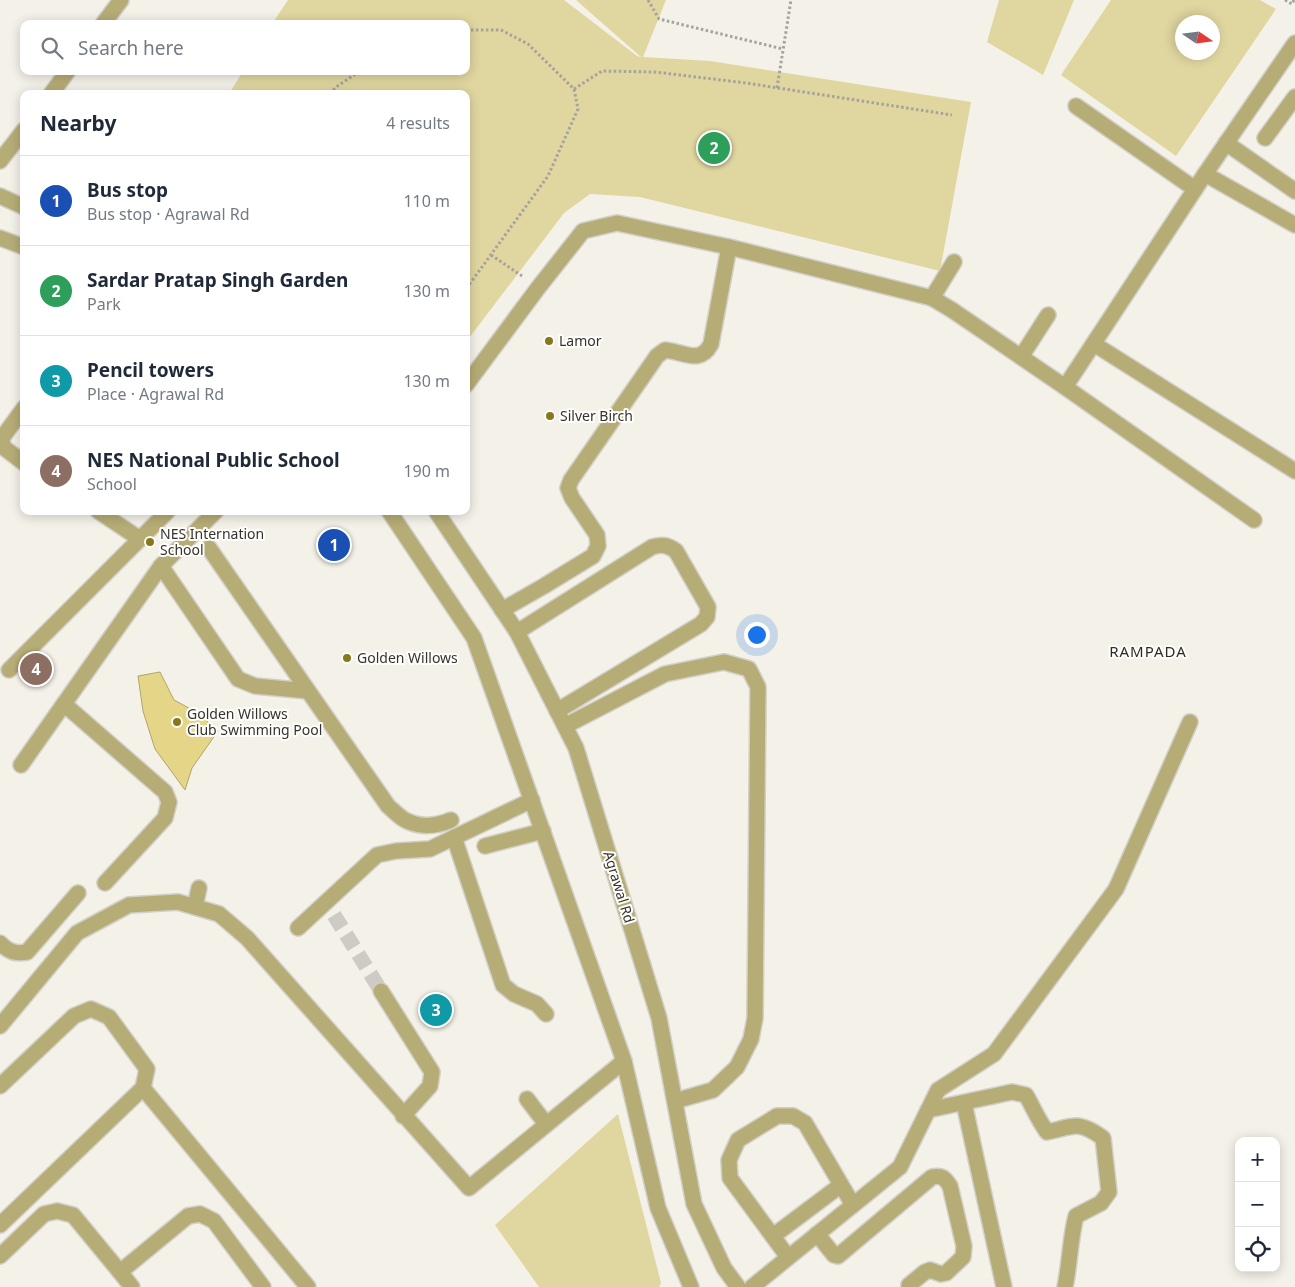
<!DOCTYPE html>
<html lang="en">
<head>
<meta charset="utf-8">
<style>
	:root { --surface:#fff; --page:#f2f2f3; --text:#1f2937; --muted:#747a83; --line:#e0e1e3; --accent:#87781c }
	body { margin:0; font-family:"Noto Sans",sans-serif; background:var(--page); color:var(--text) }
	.controls { position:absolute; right:15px; bottom:15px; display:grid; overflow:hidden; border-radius:10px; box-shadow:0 2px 12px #0003 }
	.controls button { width:45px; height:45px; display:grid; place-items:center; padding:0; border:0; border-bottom:1px solid var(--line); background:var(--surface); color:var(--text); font:25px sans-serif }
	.compass { position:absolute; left:1175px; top:15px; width:45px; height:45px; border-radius:50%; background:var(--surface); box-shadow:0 2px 12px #0003; rotate:103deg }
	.you { position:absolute; left:756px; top:634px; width:18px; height:18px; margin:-12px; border:4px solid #fff; border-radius:50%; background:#1a73e8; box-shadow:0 0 0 8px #1a73e833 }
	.badge { display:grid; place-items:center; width:32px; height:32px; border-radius:50%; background:var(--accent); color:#fff; font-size:16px; font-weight:700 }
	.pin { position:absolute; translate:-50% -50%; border:2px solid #fff; box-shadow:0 1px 5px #0006 }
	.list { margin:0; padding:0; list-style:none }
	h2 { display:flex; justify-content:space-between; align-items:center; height:65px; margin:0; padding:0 20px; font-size:21px }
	h2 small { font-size:16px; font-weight:400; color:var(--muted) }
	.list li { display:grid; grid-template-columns:32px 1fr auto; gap:15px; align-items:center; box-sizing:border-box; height:90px; padding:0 20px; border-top:1px solid var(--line) }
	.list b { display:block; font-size:19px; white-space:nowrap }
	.list p { margin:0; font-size:16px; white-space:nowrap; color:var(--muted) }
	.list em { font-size:16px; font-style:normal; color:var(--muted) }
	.icon { flex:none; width:28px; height:28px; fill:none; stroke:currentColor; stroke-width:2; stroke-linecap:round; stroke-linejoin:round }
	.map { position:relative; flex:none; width:1295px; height:1287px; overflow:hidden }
	.search { position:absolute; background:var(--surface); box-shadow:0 2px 12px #0003; left:20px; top:20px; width:450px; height:55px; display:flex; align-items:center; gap:12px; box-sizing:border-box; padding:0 18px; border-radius:10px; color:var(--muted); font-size:19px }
	.panel { position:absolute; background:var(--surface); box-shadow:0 2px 12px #0003; left:20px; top:90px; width:450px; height:425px; border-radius:10px }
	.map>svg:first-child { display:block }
	.green { fill:#e0d6a0; fill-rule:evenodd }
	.water { fill:#e5d687; stroke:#b0a56d }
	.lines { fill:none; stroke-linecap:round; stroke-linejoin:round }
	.minor-tunnel { stroke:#cdcbc3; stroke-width:15; stroke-dasharray:15 8; stroke-linecap:butt }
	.minor-casing { stroke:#d1cfc7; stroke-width:18 }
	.path { stroke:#a5a39c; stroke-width:3; stroke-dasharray:2.5 2.5; stroke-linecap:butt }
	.minor { stroke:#b6ac76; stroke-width:15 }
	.poi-dot { fill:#87781c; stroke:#fffefb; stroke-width:2 }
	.labels { text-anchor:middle; stroke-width:4; stroke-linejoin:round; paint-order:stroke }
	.poi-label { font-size:14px; fill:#34332f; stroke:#fffefb; text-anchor:start }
	.street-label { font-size:14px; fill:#34332f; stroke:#fffefb }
	.neighbourhood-label { font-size:15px; letter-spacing:1px; fill:#2d2c25; stroke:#fffefb }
</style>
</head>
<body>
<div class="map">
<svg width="1295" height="1287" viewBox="0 0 1295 1287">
	<rect width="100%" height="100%" fill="#f3f1e8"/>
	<!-- green -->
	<g class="green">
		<path d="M 288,0 L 564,0 L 637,56 L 641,57 L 576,0 L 666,0 L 643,57 L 710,61 L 971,102 L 940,271 L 640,197 L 590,194 L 564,213 L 466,342 L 466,94 L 229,94 L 243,71 L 466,71 L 466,24 L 272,24 Z"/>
		<path d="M 999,0 L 1074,0 L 1043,75 L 987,42 Z"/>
		<path d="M 1111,0 L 1260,0 L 1276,9 L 1176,156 L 1061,75 ZM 1182,22 L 1212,22 L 1212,52 L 1182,52 Z"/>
		<path d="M 618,1114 L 661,1283 L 659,1287 L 539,1287 L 495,1225 Z"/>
	</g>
	<!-- water -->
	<path class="water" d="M 160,672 L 174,700 L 198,713 L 218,731 L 192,768 L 185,790 L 155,749 L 143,711 L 138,676 Z"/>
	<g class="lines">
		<!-- minor-tunnel -->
		<path class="minor-tunnel" d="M 334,915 L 381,991"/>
		<!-- minor casing -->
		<g class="minor-casing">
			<g id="minor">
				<path d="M 103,24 L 121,0"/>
				<path d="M 51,94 L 68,71"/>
				<path d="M 1076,106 L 1195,189"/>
				<path d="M 1265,138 L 1295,97"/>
				<path d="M 1226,143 L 1295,191"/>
				<path d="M 0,161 L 24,130"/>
				<path d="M 1205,174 L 1295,225"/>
				<path d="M 0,196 L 24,207"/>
				<path d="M 0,238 L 24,247"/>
				<path d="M 932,298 L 954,262"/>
				<path d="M 1094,344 L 1295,471"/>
				<path d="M 1021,357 L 1048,315"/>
				<path d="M 466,385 L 538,288 L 583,231 L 617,223 L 729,247 L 932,298 L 952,310 L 1065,387 L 1254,520"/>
				<path d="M 1065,387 L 1205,174 L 1295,43"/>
				<path d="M 24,408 L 2,438 L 3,447 L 24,463"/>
				<path d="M 98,511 L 140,539"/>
				<path d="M 389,511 L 474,638 L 624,1061 L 658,1208 L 691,1287"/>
				<path d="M 436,511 L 517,632 L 576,748 L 659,1018 L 694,1204 L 724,1268 L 738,1287"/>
				<path d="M 209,548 L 388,806 C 393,810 400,818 407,821 C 422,828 437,826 451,820"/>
				<path d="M 161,566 L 238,679 L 255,686 L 308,691"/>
				<path d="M 502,610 L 544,586 L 593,556 L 598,546 L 597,535 L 572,498 L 568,488 L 571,480 L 657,356 L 665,350 C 685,352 700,365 711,344 L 729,247"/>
				<path d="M 517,632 L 652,547 C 662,544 668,545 676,551 L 708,607 L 707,617 L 701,624 L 557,711"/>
				<path d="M 9,670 L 168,511"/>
				<path d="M 64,704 L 165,792 L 169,802 L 165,818 L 105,883"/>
				<path d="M 565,726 L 665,674 L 724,662 L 749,669 L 758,687 L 755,1018 L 751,1039 L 737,1067 L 713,1090 L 675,1101"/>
				<path d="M 21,765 L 161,566 L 216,511"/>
				<path d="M 454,837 L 503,985 L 514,994 L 537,1004 L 546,1014"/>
				<path d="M 485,846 L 543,831"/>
				<path d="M 195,907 L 199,888"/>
				<path d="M 298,928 L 377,855 L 396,851 L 430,849 L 532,800"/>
				<path d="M 0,943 C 9,952 15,954 27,952 L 78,893"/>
				<path d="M 381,991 L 432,1072 L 430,1086 L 403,1116"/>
				<path d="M 0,1026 L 77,933 L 129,905 L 178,902 L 219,914 L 247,938 L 469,1188 L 624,1061"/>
				<path d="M 0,1086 L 74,1016 L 91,1009 L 109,1017 L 147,1069 L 143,1088 L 0,1225"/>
				<path d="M 143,1088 L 308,1287"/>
				<path d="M 527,1099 L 546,1124"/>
				<path d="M 964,1103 L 1004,1287"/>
				<path d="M 928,1110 L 1012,1092 L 1026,1095 C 1033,1107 1038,1120 1047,1132 C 1075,1126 1078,1120 1103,1138 L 1109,1192 L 1101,1203 L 1076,1216 C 1070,1239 1070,1263 1065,1287"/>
				<path d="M 817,1234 L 834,1255 L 838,1256 L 932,1177 C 942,1175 945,1178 950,1186 L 964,1246 L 963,1257 L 946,1273 L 941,1274 L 930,1270 L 925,1272 L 909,1285 L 909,1287"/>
				<path d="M 773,1236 L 841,1185"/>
				<path d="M 0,1256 L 44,1214 L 57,1211 L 73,1215 L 120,1272 L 188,1216 L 200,1214 L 214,1221 L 263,1287"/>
				<path d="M 788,1257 L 730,1178 L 729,1160 L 738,1140 L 777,1116 L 793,1116 L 805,1123 L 853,1205"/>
				<path d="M 120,1272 L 132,1287"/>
				<path d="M 752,1287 L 900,1167 L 938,1090 L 994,1054 L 1116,889 L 1190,722"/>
			</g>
		</g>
		<!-- path -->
		<g class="path">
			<path d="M 648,0 L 659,19 L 783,49"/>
			<path d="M 1285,0 L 1292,4 L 1294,0"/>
			<path d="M 466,31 L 471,30 L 501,30 L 528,44 L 574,89 L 578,109 L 548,176 L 466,289"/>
			<path d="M 777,88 L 791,0"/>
			<path d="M 574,89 L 602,71 L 655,72 L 746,83 L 952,115"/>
			<path d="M 330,94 L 336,87 L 360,71"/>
			<path d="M 491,255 L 522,276"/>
		</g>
		<!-- minor -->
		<use href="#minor" class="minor"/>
	</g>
	<!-- markers -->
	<g class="poi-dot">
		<circle cx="549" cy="341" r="5"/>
		<circle cx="550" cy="416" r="5"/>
		<circle cx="150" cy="542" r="5"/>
		<circle cx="347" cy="658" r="5"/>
		<circle cx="177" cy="722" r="5"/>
	</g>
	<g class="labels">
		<!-- poi labels -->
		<g class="poi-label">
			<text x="559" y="346">Lamor</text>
			<text x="560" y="421">Silver Birch</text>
			<text x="160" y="539">NES Internation<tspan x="160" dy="16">School</tspan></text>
			<text x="357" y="663">Golden Willows</text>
			<text x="187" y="719">Golden Willows<tspan x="187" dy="16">Club Swimming Pool</tspan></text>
		</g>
		<!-- street labels -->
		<g class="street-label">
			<text transform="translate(619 887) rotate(73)" y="5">Agrawal Rd</text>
		</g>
		<!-- neighbourhood labels -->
		<g class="neighbourhood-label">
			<text x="1148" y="657">RAMPADA</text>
		</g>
	</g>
</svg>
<div class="controls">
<button>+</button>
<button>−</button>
<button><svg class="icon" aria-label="locate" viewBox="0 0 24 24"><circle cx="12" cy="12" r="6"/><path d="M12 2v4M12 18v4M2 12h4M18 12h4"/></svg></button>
</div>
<svg class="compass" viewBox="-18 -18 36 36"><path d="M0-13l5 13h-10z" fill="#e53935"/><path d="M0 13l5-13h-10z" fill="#747a83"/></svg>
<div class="you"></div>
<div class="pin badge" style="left:334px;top:545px;background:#1a4fb4">1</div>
<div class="pin badge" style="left:714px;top:148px;background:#2e9e5b">2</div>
<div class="pin badge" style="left:436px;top:1010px;background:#0f9aa8">3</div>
<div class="pin badge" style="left:36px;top:669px;background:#8d6e63">4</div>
<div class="search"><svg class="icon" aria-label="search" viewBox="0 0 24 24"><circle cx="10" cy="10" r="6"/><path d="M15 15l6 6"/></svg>Search here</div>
<section class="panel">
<h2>Nearby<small>4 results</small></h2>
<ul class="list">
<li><span class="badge" style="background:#1a4fb4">1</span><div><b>Bus stop</b><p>Bus stop · Agrawal Rd</p></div><em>110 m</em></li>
<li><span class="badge" style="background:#2e9e5b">2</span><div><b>Sardar Pratap Singh Garden</b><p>Park</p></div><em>130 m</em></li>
<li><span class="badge" style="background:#0f9aa8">3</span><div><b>Pencil towers</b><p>Place · Agrawal Rd</p></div><em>130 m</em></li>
<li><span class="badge" style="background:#8d6e63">4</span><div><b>NES National Public School</b><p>School</p></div><em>190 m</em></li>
</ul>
</section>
</div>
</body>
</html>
